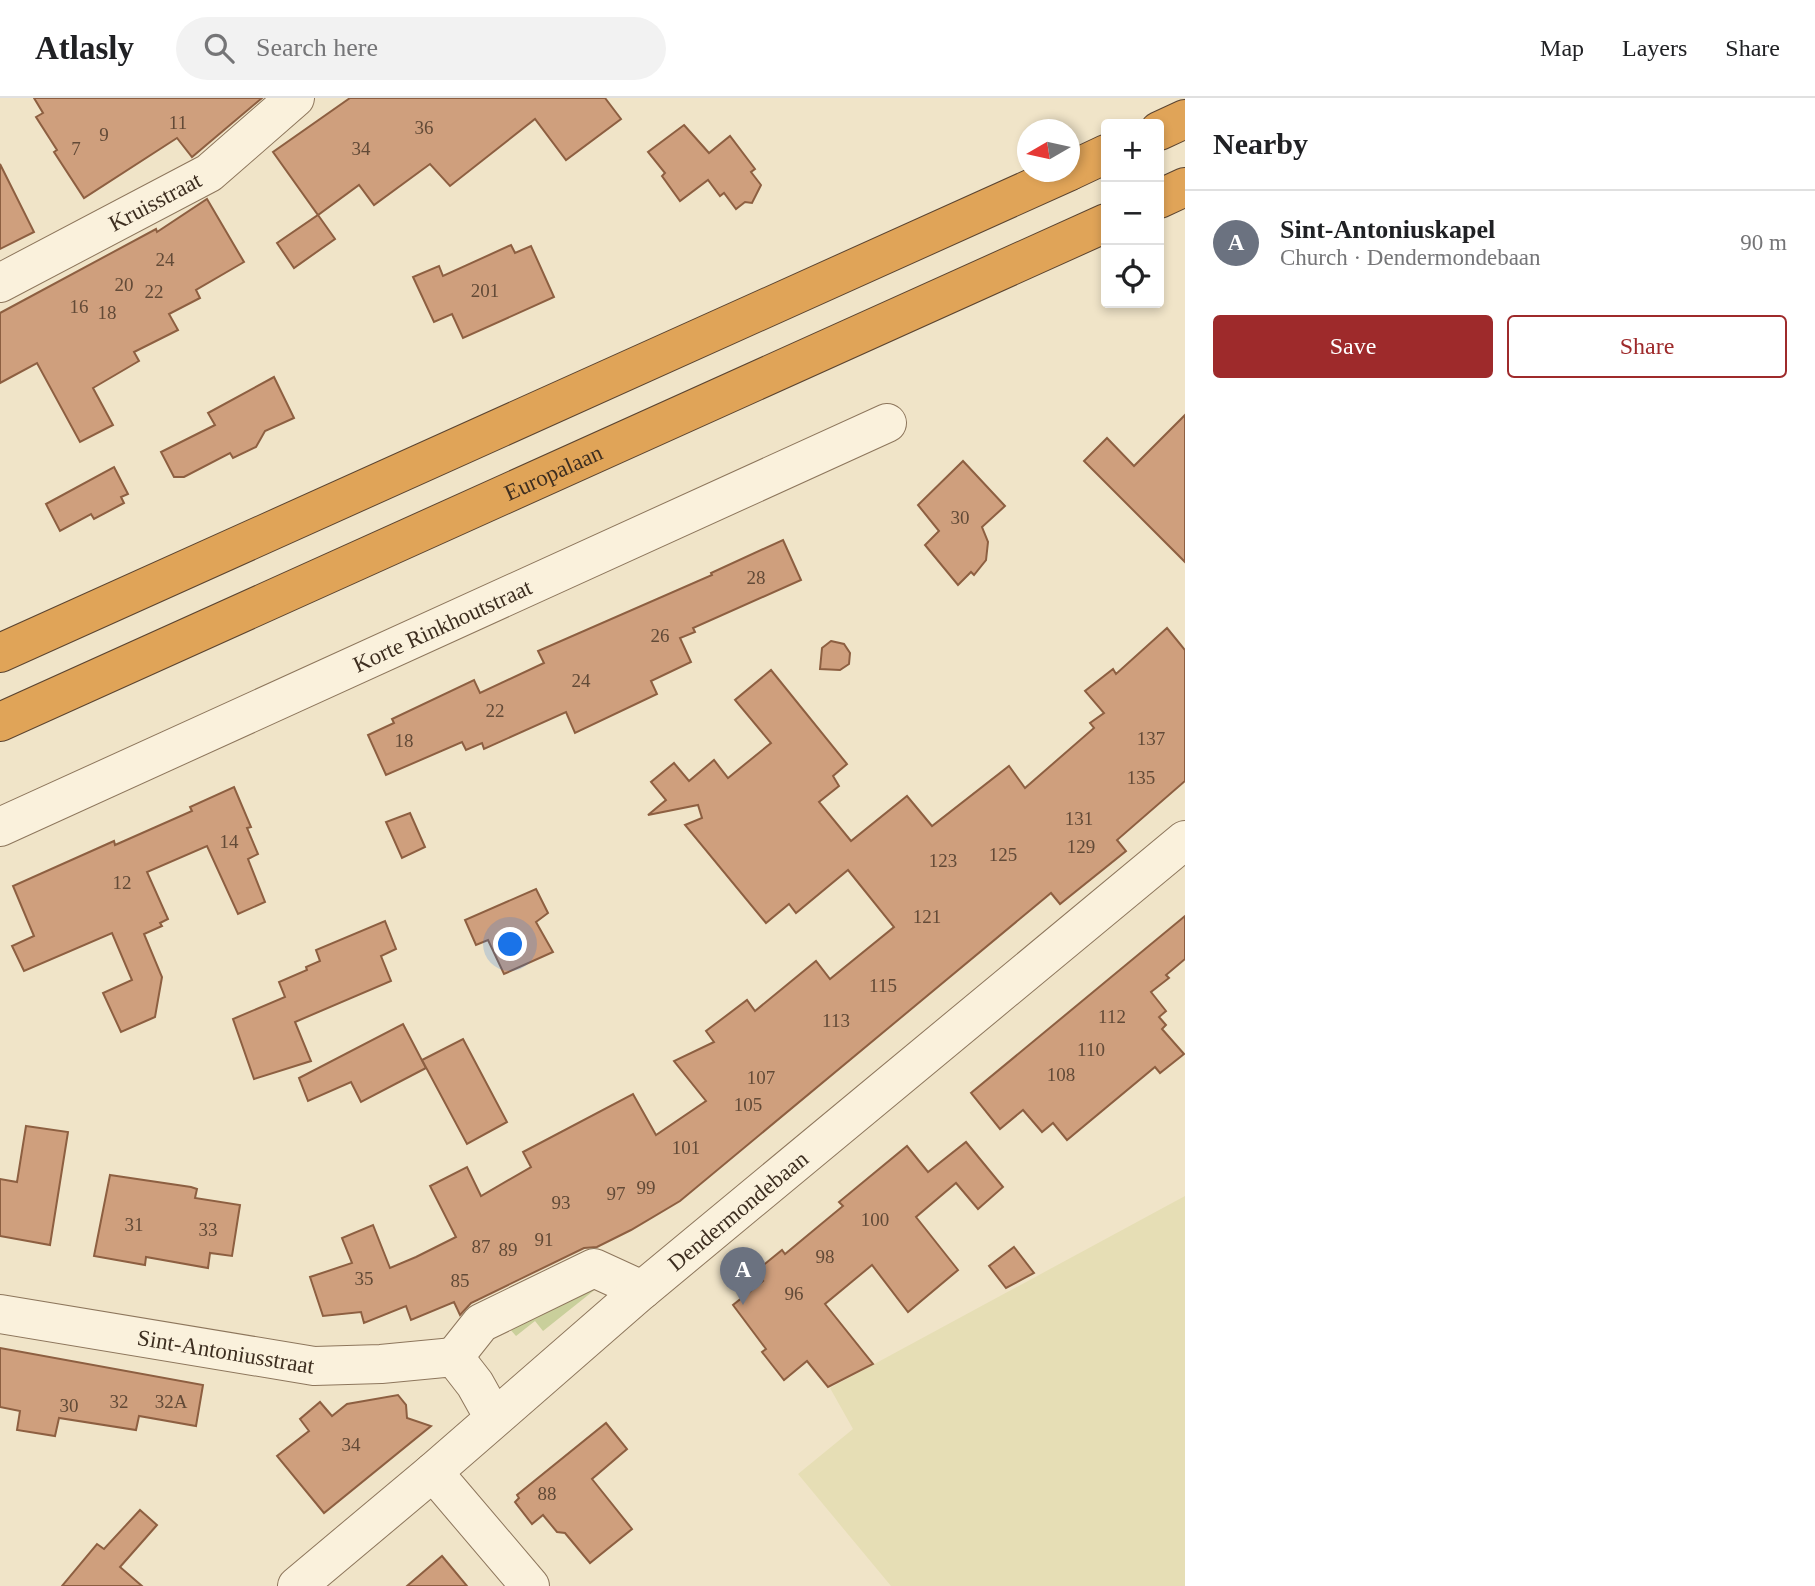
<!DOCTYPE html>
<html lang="en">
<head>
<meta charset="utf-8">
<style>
	:root { --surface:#fff; --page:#f2f2f2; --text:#202124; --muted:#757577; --line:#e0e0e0; --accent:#9e2a2b }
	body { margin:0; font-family:"Times New Roman",serif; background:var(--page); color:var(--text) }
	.controls { position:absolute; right:21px; top:21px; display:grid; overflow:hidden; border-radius:7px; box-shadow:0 4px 10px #0003 }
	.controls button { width:63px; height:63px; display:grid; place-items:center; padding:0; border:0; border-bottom:2px solid var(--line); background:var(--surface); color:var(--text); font:35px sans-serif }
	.compass { position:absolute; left:1017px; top:21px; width:63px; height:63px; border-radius:50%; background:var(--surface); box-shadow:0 4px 10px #0003; rotate:261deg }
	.you { position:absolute; left:511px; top:847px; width:24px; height:24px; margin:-18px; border:5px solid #fff; border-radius:50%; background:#1a73e8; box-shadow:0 0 0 10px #1a73e833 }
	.badge { display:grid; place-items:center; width:46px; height:46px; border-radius:50%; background:var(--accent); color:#fff; font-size:23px; font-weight:700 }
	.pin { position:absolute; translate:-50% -58px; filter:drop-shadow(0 2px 4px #0008) }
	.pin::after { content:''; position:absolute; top:37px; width:24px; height:21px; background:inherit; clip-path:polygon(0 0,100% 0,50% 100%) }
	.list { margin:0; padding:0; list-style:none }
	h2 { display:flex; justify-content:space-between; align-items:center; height:91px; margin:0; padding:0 28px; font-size:30px }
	h2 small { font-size:23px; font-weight:400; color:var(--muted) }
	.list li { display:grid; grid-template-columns:46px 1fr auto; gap:21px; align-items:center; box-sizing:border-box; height:105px; padding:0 28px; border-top:2px solid var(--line) }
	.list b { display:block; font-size:26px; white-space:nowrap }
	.list p { margin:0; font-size:23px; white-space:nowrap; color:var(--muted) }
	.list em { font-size:23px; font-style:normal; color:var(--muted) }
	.actions { display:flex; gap:14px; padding:21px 28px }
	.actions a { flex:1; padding:16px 0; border:2px solid var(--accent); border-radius:7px; text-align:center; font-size:24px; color:var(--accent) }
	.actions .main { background:var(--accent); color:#fff }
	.icon { flex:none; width:38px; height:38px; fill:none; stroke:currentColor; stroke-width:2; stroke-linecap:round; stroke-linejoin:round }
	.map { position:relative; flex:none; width:1185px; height:1488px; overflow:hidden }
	header { display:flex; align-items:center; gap:42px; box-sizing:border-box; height:98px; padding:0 35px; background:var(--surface); border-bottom:2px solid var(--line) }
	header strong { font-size:33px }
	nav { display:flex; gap:38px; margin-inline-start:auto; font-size:24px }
	.search { width:490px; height:63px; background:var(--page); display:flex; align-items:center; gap:18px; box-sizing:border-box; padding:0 24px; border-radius:38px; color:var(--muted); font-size:26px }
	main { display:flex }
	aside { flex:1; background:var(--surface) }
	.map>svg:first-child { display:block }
	.farmland { fill:#e6deb5 }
	.green { fill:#c9cf9b }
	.building { fill:#cf9f7d; stroke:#8d5f41; stroke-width:2 }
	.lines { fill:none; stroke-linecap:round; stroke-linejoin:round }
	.minor-casing { stroke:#8d765c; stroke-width:40 }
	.highway-casing { stroke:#5b4430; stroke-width:40 }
	.minor { stroke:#faf1dc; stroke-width:38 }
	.highway { stroke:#e0a458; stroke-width:38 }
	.labels { text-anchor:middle; stroke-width:6; stroke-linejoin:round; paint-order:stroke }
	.number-label { font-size:19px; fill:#624a37 }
	.street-label { font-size:23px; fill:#3d2e20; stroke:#f7eed8 }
</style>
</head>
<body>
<header>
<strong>Atlasly</strong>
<div class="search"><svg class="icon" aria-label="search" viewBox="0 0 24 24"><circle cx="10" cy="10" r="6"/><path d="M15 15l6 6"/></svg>Search here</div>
<nav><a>Map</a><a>Layers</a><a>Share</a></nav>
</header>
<main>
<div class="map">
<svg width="1185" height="1488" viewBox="0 0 1185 1488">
	<rect width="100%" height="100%" fill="#f0e4c8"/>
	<!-- farmland -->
	<path class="farmland" d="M 1185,1098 L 1185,1488 L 891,1488 L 798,1376 L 853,1331 L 830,1290 Z"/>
	<!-- green -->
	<path class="green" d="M 607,1182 L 543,1233 L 535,1223 L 516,1238 L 509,1230 Z"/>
	<!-- building -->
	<g class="building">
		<path d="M 34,0 L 262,0 L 192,59 L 177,40 L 84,100 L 54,54 L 57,52 L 36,19 L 43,15 Z"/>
		<path d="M 350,0 L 605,0 L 621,21 L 566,62 L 535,21 L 450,88 L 430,66 L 374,107 L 359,87 L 318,117 L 273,54 Z"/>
		<path d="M 684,27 L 709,55 L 730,38 L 755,71 L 751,74 L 761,87 L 752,105 L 745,104 L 736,111 L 724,95 L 720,98 L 708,82 L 680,103 L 662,78 L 665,75 L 648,54 Z"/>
		<path d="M 0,66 L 34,134 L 0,151 Z"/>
		<path d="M 207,101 L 244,164 L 196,192 L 200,200 L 169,216 L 178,232 L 134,254 L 139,263 L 93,290 L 113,327 L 80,344 L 37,265 L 0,285 L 0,215 L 156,131 L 157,134 Z"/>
		<path d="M 318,117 L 335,141 L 294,170 L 277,145 Z"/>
		<path d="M 511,147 L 515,155 L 531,148 L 554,199 L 463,240 L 452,216 L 434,224 L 413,179 L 439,168 L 443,178 Z"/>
		<path d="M 274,279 L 294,320 L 265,333 L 256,349 L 233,360 L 230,355 L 184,379 L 174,379 L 161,354 L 215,327 L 208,315 Z"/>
		<path d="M 1185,317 L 1185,464 L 1084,363 L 1107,340 L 1134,368 Z"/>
		<path d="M 963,363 L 1005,408 L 982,429 L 988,444 L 986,462 L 974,477 L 971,474 L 958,487 L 925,447 L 939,433 L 918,407 Z"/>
		<path d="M 114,369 L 128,396 L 121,399 L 124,405 L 94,421 L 91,416 L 60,433 L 46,406 Z"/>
		<path d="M 783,442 L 801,482 L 693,530 L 695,534 L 680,540 L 691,564 L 651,583 L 657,596 L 575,635 L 566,614 L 484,651 L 482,645 L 466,652 L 462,644 L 386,677 L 368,637 L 394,625 L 392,621 L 474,582 L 480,595 L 544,565 L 538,553 L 712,477 L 711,475 Z"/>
		<path d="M 1167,530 L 1185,552 L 1185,683 L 1117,742 L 1126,753 L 1060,806 L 1051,795 L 680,1103 L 631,1132 L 597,1149 L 584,1150 L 471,1205 L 460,1217 L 454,1204 L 411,1222 L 406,1208 L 364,1225 L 361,1214 L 323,1218 L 310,1179 L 352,1165 L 342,1140 L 373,1127 L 390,1170 L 416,1159 L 456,1139 L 430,1088 L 467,1069 L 481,1098 L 531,1069 L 523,1054 L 633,996 L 656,1037 L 706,1003 L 674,963 L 714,944 L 706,933 L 747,902 L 755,913 L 816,863 L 830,881 L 894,829 L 848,772 L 796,815 L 789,806 L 766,825 L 685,727 L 702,720 L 698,707 L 648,717 L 666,702 L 651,684 L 674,665 L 689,683 L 714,662 L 728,680 L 771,645 L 735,602 L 771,572 L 847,666 L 833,678 L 839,688 L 819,704 L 851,743 L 907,698 L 932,728 L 1009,668 L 1025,690 L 1094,630 L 1090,625 L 1104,615 L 1085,593 L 1113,571 L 1116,576 Z"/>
		<path d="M 831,543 L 844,546 L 850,555 L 849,566 L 840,572 L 820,571 L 822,550 Z"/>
		<path d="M 234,689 L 251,729 L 247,730 L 258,756 L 248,761 L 265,804 L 238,816 L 207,748 L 147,774 L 168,821 L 160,825 L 162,828 L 144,836 L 162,879 L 155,919 L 121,934 L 103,895 L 132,882 L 112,835 L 24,873 L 12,848 L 34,838 L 13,788 L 114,743 L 115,747 L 192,713 L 190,709 Z"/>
		<path d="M 410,715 L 425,749 L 402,760 L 386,724 Z"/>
		<path d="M 536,791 L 548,815 L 536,824 L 553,854 L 504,876 L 488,842 L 476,847 L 465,822 Z"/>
		<path d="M 1185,818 L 1185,861 L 1166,877 L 1169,880 L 1151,894 L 1166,913 L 1159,919 L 1166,927 L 1162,931 L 1184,956 L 1160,975 L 1155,969 L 1067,1042 L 1053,1025 L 1042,1034 L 1023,1012 L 1000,1031 L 971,995 Z"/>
		<path d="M 385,823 L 396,851 L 381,858 L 391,883 L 295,924 L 311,963 L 254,981 L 233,921 L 285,899 L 279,884 L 307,872 L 306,869 L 320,863 L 316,852 Z"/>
		<path d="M 403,926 L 426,970 L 361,1004 L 351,984 L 308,1003 L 299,980 Z"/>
		<path d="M 463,941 L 507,1024 L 467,1046 L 422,962 Z"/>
		<path d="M 26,1028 L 68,1034 L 50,1147 L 0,1138 L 0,1081 L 17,1084 Z"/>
		<path d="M 966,1044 L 1003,1089 L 978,1111 L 956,1085 L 916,1119 L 958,1172 L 908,1214 L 872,1167 L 825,1206 L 873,1266 L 828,1289 L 807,1263 L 784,1282 L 762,1254 L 766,1251 L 733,1207 L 763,1183 L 755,1174 L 782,1152 L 785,1156 L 843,1108 L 839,1104 L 907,1048 L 928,1074 Z"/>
		<path d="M 110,1077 L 191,1089 L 197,1091 L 195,1100 L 240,1107 L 232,1158 L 210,1155 L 208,1170 L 146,1159 L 145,1167 L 94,1158 Z"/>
		<path d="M 1014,1149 L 1034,1175 L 1006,1190 L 989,1168 Z"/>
		<path d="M 0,1250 L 203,1287 L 196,1328 L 139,1318 L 136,1332 L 59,1320 L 55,1338 L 17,1332 L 20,1313 L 0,1309 Z"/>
		<path d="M 398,1297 L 406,1307 L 407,1320 L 431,1328 L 324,1415 L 277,1358 L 309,1333 L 300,1321 L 320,1304 L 332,1318 L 347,1306 Z"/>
		<path d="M 606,1325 L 627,1351 L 592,1381 L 632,1431 L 590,1465 L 565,1435 L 557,1434 L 543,1417 L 532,1426 L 515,1404 L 519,1400 L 517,1397 Z"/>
		<path d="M 140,1412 L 157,1427 L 120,1469 L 142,1488 L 62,1488 L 97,1446 L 104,1451 Z"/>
		<path d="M 442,1458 L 467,1488 L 407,1488 Z"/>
	</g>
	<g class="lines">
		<!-- minor casing -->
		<g class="minor-casing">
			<g id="minor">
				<path id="s1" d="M 0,185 L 209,75 L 295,0"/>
				<path id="s2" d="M 0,729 L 887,325"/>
				<path id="s3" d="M 0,1216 L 314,1268 L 381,1266 L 454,1259 L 475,1286 L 494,1320"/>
				<path d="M 454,1259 L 481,1225 L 594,1170 L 642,1192"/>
				<path d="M 433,1374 L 530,1488"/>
				<path id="s4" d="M 297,1488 L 433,1374 L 642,1192 L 1185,742"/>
			</g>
		</g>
		<!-- highway casing -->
		<g class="highway-casing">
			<g id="highway">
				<path d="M 1159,33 L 1185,21"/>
				<path d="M 1070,73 L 1106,56"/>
				<path d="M 1159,101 L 1185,89"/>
				<path d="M 0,555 L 1068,74"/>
				<path id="s5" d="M 0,624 L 1106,125"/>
			</g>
		</g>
		<!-- minor -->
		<use href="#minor" class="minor"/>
		<!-- highway -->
		<use href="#highway" class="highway"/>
	</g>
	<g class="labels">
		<!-- number labels -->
		<g class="number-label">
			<text x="178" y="31">11</text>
			<text x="424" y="36">36</text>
			<text x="104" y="43">9</text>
			<text x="76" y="57">7</text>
			<text x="361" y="57">34</text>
			<text x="165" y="168">24</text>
			<text x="124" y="193">20</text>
			<text x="485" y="199">201</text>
			<text x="154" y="200">22</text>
			<text x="79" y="215">16</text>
			<text x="107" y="221">18</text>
			<text x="960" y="426">30</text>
			<text x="756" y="486">28</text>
			<text x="660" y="544">26</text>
			<text x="581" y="589">24</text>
			<text x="495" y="619">22</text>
			<text x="1151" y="647">137</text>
			<text x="404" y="649">18</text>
			<text x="1141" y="686">135</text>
			<text x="1079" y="727">131</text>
			<text x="229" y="750">14</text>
			<text x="1081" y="755">129</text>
			<text x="1003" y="763">125</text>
			<text x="943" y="769">123</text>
			<text x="122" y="791">12</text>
			<text x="927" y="825">121</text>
			<text x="883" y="894">115</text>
			<text x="1112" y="925">112</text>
			<text x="836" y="929">113</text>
			<text x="1091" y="958">110</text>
			<text x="1061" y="983">108</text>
			<text x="761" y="986">107</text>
			<text x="748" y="1013">105</text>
			<text x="686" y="1056">101</text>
			<text x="646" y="1096">99</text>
			<text x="616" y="1102">97</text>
			<text x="561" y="1111">93</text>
			<text x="875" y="1128">100</text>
			<text x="134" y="1133">31</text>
			<text x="208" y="1138">33</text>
			<text x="544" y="1148">91</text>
			<text x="481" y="1155">87</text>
			<text x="508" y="1158">89</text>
			<text x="825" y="1165">98</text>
			<text x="364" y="1187">35</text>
			<text x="460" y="1189">85</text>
			<text x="794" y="1202">96</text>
			<text x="119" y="1310">32</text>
			<text x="171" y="1310">32A</text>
			<text x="69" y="1314">30</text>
			<text x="351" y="1353">34</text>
			<text x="547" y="1402">88</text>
		</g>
		<!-- street labels -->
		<g class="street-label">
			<text dy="8" stroke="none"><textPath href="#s1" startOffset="175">Kruisstraat</textPath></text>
			<text dy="8" stroke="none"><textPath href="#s5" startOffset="607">Europalaan</textPath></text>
			<text dy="8" stroke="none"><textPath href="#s2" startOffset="486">Korte Rinkhoutstraat</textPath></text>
			<text dy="8" stroke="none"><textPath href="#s4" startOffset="579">Dendermondebaan</textPath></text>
			<text dy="8" stroke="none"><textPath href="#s3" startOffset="229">Sint-Antoniusstraat</textPath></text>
		</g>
	</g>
</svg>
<div class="controls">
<button>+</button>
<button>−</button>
<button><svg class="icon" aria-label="locate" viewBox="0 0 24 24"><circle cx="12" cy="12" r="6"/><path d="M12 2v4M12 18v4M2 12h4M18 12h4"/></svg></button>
</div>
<svg class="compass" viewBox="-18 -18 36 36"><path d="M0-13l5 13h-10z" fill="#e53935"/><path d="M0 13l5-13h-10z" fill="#757577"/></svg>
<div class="you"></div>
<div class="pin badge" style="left:743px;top:1207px;background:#6b7280">A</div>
</div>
<aside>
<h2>Nearby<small></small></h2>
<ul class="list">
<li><span class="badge" style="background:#6b7280">A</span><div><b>Sint-Antoniuskapel</b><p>Church · Dendermondebaan</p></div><em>90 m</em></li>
</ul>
<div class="actions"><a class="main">Save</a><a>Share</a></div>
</aside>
</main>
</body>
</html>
